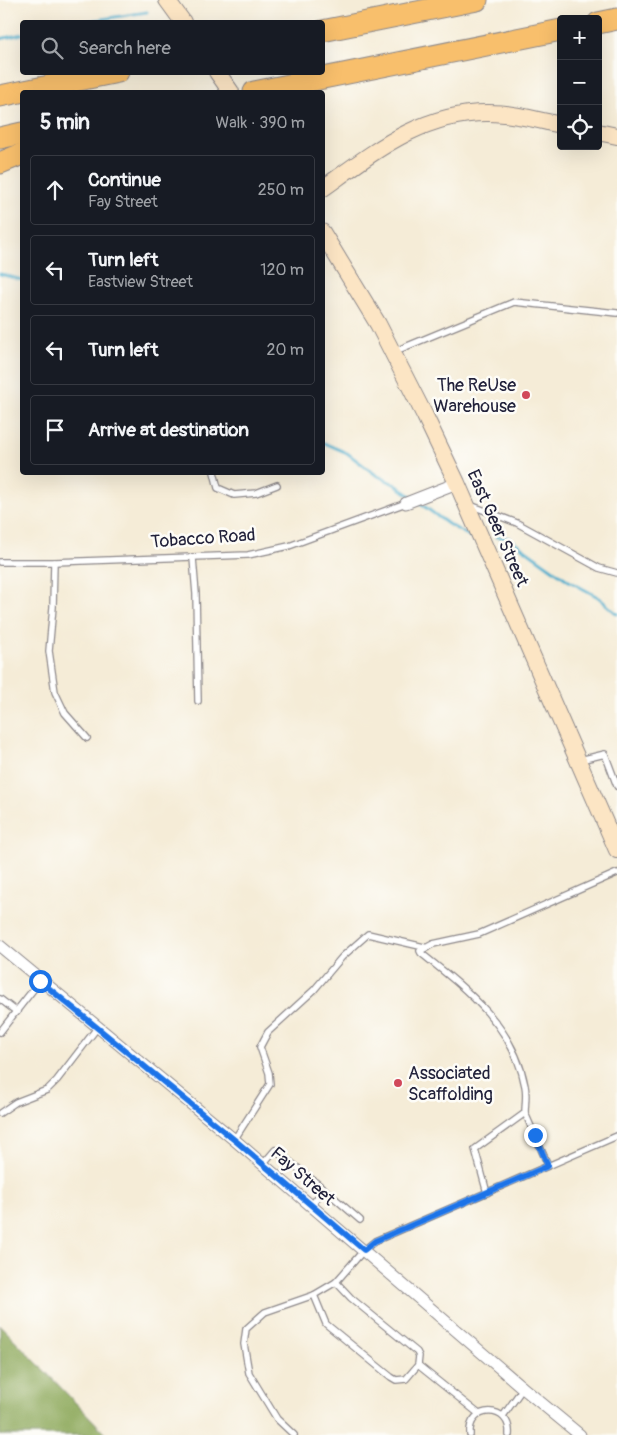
<!DOCTYPE html>
<html lang="en">
<head>
<meta charset="utf-8">
<style>
	:root { --surface:#171b24; --page:#242831; --text:#f1f3f6; --muted:#9ea1a6; --line:#363941 }
	body { margin:0; font-family:Pangolin,sans-serif; background:var(--page); color:var(--text) }
	.controls { position:absolute; right:15px; top:15px; display:grid; overflow:hidden; border-radius:5px; box-shadow:0 5px 20px #0002 }
	.controls button { width:45px; height:45px; display:grid; place-items:center; padding:0; border:0; border-bottom:1px solid var(--line); background:var(--surface); color:var(--text); font:25px sans-serif }
	.stop { position:absolute; width:15px; height:15px; margin:-11px; border:4px solid #1a73e8; border-radius:50%; background:#fff }
	.stop.end { background:#1a73e8; border-color:#fff; box-shadow:0 1px 5px #0008 }
	.list { margin:0; padding:0; list-style:none }
	h2 { display:flex; justify-content:space-between; align-items:center; height:65px; margin:0; padding:0 20px; font-size:21px }
	h2 small { font-size:16px; font-weight:400; color:var(--muted) }
	.list li { display:grid; grid-template-columns:32px 1fr auto; gap:15px; align-items:center; box-sizing:border-box; height:70px; margin:0 10px 10px; padding:0 10px; border:1px solid var(--line); border-radius:5px }
	.list b { display:block; font-size:19px; white-space:nowrap }
	.list p { margin:0; font-size:16px; white-space:nowrap; color:var(--muted) }
	.list em { font-size:16px; font-style:normal; color:var(--muted) }
	.icon { flex:none; width:28px; height:28px; fill:none; stroke:currentColor; stroke-width:2; stroke-linecap:round; stroke-linejoin:round }
	.map { position:relative; flex:none; width:617px; height:1435px; overflow:hidden }
	.search { position:absolute; background:var(--surface); box-shadow:0 5px 20px #0002; left:20px; top:20px; width:305px; height:55px; display:flex; align-items:center; gap:12px; box-sizing:border-box; padding:0 18px; border-radius:5px; color:var(--muted); font-size:19px }
	.panel { position:absolute; background:var(--surface); box-shadow:0 5px 20px #0002; left:20px; top:90px; width:305px; height:385px; border-radius:5px }
	.map>svg:first-child { display:block }
	.forest { fill:#8ca85a; stroke:#57654a }
	.lines { fill:none; stroke-linecap:round; stroke-linejoin:round }
	.stream { stroke:#4eadcc; stroke-width:3 }
	.lane-casing { stroke:#8c8789; stroke-width:8 }
	.street-casing { stroke:#8c8789; stroke-width:13 }
	.secondary-casing { stroke:#8c8789; stroke-width:18 }
	.highway-casing { stroke:#8c8789; stroke-width:23 }
	.lane { stroke:#fff; stroke-width:5.5 }
	.street { stroke:#fff; stroke-width:11 }
	.secondary { stroke:#fce5c4; stroke-width:16 }
	.highway { stroke:#f8bf6c; stroke-width:21 }
	.route { stroke:#1a73e8; stroke-width:6 }
	.poi-dot { fill:#d1495b; stroke:#fdfcf7; stroke-width:2 }
	.labels { text-anchor:middle; stroke-width:5; stroke-linejoin:round; paint-order:stroke }
	.poi-label { font-size:18px; fill:#22223b; stroke:#fdfcf7; text-anchor:end }
	.street-label { font-size:18px; fill:#22223b; stroke:#fdfcf7 }
</style>
</head>
<body>
<div class="map">
<svg width="617" height="1435" viewBox="0 0 617 1435">
	<rect width="100%" height="100%" fill="#fdfcf7"/>
	<filter id="ink" filterUnits="userSpaceOnUse"><feTurbulence type="fractalNoise" baseFrequency=".02" numOctaves="2"/><feDisplacementMap in="SourceGraphic" scale="10" xChannelSelector="R" yChannelSelector="G"/><feConvolveMatrix kernelMatrix="1 2 1 2 8 2 1 2 1" color-interpolation-filters="sRGB"/></filter>
	<filter id="wash" filterUnits="userSpaceOnUse"><feTurbulence type="fractalNoise" baseFrequency=".0096" numOctaves="4" result="noise"/><feDisplacementMap in="SourceGraphic" scale="20" xChannelSelector="R" yChannelSelector="G"/><feGaussianBlur stdDeviation="1.12" result="paint"/><feColorMatrix in="noise" values="0 0 0 0 0 0 0 0 0 0 0 0 0 0 0 0 0 1.4 0 .05"/><feComposite in="paint" operator="in"/></filter>
	<g filter="url(#wash)">
		<rect width="100%" height="100%" fill="#f5ecd7"/>
		<!-- forest -->
		<path class="forest" d="M 0,1325 L 107,1435 L 0,1435 Z"/>
		<g class="lines">
			<!-- stream -->
			<g class="stream">
				<path d="M 83,22 L 147,12"/>
				<path d="M 0,39 L 22,34"/>
				<path d="M 0,274 L 22,280"/>
				<path d="M 322,442 L 347,453 L 376,475 L 396,485 L 412,497"/>
				<path d="M 417,501 L 448,524 L 471,537"/>
				<path d="M 496,537 L 509,538 L 569,581 L 598,597 L 617,614"/>
			</g>
		</g>
	</g>
	<g filter="url(#ink)">
		<g class="lines">
			<!-- lane casing -->
			<g class="lane-casing">
				<g id="lane">
					<path d="M 393,352 L 514,302 L 617,313"/>
					<path d="M 214,472 L 218,488 L 234,495 L 256,493 L 277,485"/>
					<path d="M 470,505 L 517,523 L 599,568 L 617,573"/>
					<path d="M 193,558 L 196,594 L 198,701"/>
					<path d="M 0,562 L 54,562 L 248,555 L 289,546 L 406,503"/>
					<path d="M 54,562 L 53,607 L 49,651 L 55,692 L 65,713 L 87,738"/>
					<path d="M 580,760 L 605,754 L 617,786"/>
					<path d="M 0,999 L 17,1012"/>
					<path d="M 0,1032 L 40,981"/>
					<path d="M 0,1113 L 16,1102 L 47,1090 L 57,1080 L 97,1028"/>
					<path d="M 525,1113 C 525,1104 527,1094 525,1086 C 514,1026 466,989 421,953 L 420,951 L 433,944 L 479,934 L 617,873"/>
					<path d="M 234,1140 L 270,1084 L 269,1073 L 260,1047 L 268,1032 L 314,990 L 342,957 L 368,934 L 424,947"/>
					<path d="M 263,1164 L 275,1150 L 324,1189 L 311,1206"/>
					<path d="M 324,1189 L 360,1220"/>
					<path d="M 487,1193 L 475,1149 L 525,1113 L 548,1165"/>
					<path d="M 314,1295 L 326,1324 L 391,1377 L 396,1380 L 406,1379 L 418,1365 L 419,1356 L 417,1352 L 351,1298 L 336,1282"/>
					<path d="M 418,1365 L 479,1414"/>
					<path d="M 503,1416 L 523,1388"/>
					<path d="M 294,1435 L 277,1419 L 249,1373 L 244,1344 L 246,1329 L 265,1312 L 314,1295 L 336,1282 L 364,1250 L 375,1241 L 617,1136"/>
					<path d="M 470,1435 C 467,1404 512,1404 509,1435"/>
				</g>
			</g>
			<!-- street casing -->
			<g class="street-casing">
				<g id="street">
					<path d="M 406,503 L 457,483"/>
					<path d="M 0,946 L 237,1142 L 523,1388 L 580,1435"/>
				</g>
			</g>
			<!-- secondary casing -->
			<g class="secondary-casing">
				<g id="secondary">
					<path d="M 167,0 L 183,22"/>
					<path d="M 217,72 L 231,92"/>
					<path d="M 598,132 L 617,136"/>
					<path d="M 322,189 C 374,152 422,112 489,113 C 513,113 537,120 561,125"/>
					<path d="M 322,232 L 378,324 L 425,416 L 457,483 L 617,850"/>
				</g>
			</g>
			<!-- highway casing -->
			<g class="highway-casing">
				<g id="highway">
					<path d="M 598,23 L 617,19"/>
					<path d="M 322,31 L 477,0"/>
					<path d="M 254,92 L 561,30"/>
					<path d="M 0,96 L 118,72"/>
					<path d="M 0,138 L 22,133"/>
					<path d="M 0,163 L 22,154"/>
				</g>
			</g>
			<!-- lane -->
			<use href="#lane" class="lane"/>
			<!-- street -->
			<use href="#street" class="street"/>
			<!-- secondary -->
			<use href="#secondary" class="secondary"/>
			<!-- highway -->
			<use href="#highway" class="highway"/>
		</g>
	</g>
	<g class="lines" filter="url(#ink)">
		<!-- route -->
		<path class="route" d="M 40,981 L 237,1142 L 364,1250 L 375,1241 L 548,1166 L 535,1135"/>
	</g>
	<!-- markers -->
	<g class="poi-dot">
		<circle cx="526" cy="395" r="5"/>
		<circle cx="398" cy="1083" r="5"/>
	</g>
	<g class="labels">
		<!-- poi labels -->
		<g class="poi-label">
			<text x="516" y="391">The ReUse<tspan x="516" dy="21">Warehouse</tspan></text>
			<text x="408" y="1079" text-anchor="start">Associated<tspan x="408" dy="21">Scaffolding</tspan></text>
		</g>
		<!-- street labels -->
		<g class="street-label">
			<text transform="translate(498 528) rotate(66)" y="6">East Geer Street</text>
			<text transform="translate(203 538) rotate(-4)" y="6">Tobacco Road</text>
			<text transform="translate(303 1176) rotate(41)" y="6">Fay Street</text>
		</g>
	</g>
</svg>
<div class="controls">
<button>+</button>
<button>−</button>
<button><svg class="icon" aria-label="locate" viewBox="0 0 24 24"><circle cx="12" cy="12" r="6"/><path d="M12 2v4M12 18v4M2 12h4M18 12h4"/></svg></button>
</div>
<div class="stop" style="left:40px;top:981px"></div>
<div class="stop end" style="left:535px;top:1135px"></div>
<div class="search"><svg class="icon" aria-label="search" viewBox="0 0 24 24"><circle cx="10" cy="10" r="6"/><path d="M15 15l6 6"/></svg>Search here</div>
<section class="panel">
<h2>5 min<small>Walk · 390 m</small></h2>
<ul class="list">
<li><svg class="icon" aria-label="ahead" viewBox="0 0 24 24"><path d="M12 20V5M6 11l6-6 6 6"/></svg><div><b>Continue</b><p>Fay Street</p></div><em>250 m</em></li>
<li><svg class="icon" aria-label="left" viewBox="0 0 24 24"><path d="M17 20v-9H6M10 6l-5 5 5 5"/></svg><div><b>Turn left</b><p>Eastview Street</p></div><em>120 m</em></li>
<li><svg class="icon" aria-label="left" viewBox="0 0 24 24"><path d="M17 20v-9H6M10 6l-5 5 5 5"/></svg><div><b>Turn left</b></div><em>20 m</em></li>
<li><svg class="icon" aria-label="arrive" viewBox="0 0 24 24"><path d="M6 21V4h12l-3 4 3 4H6"/></svg><div><b>Arrive at destination</b></div></li>
</ul>
</section>
</div>
</body>
</html>
